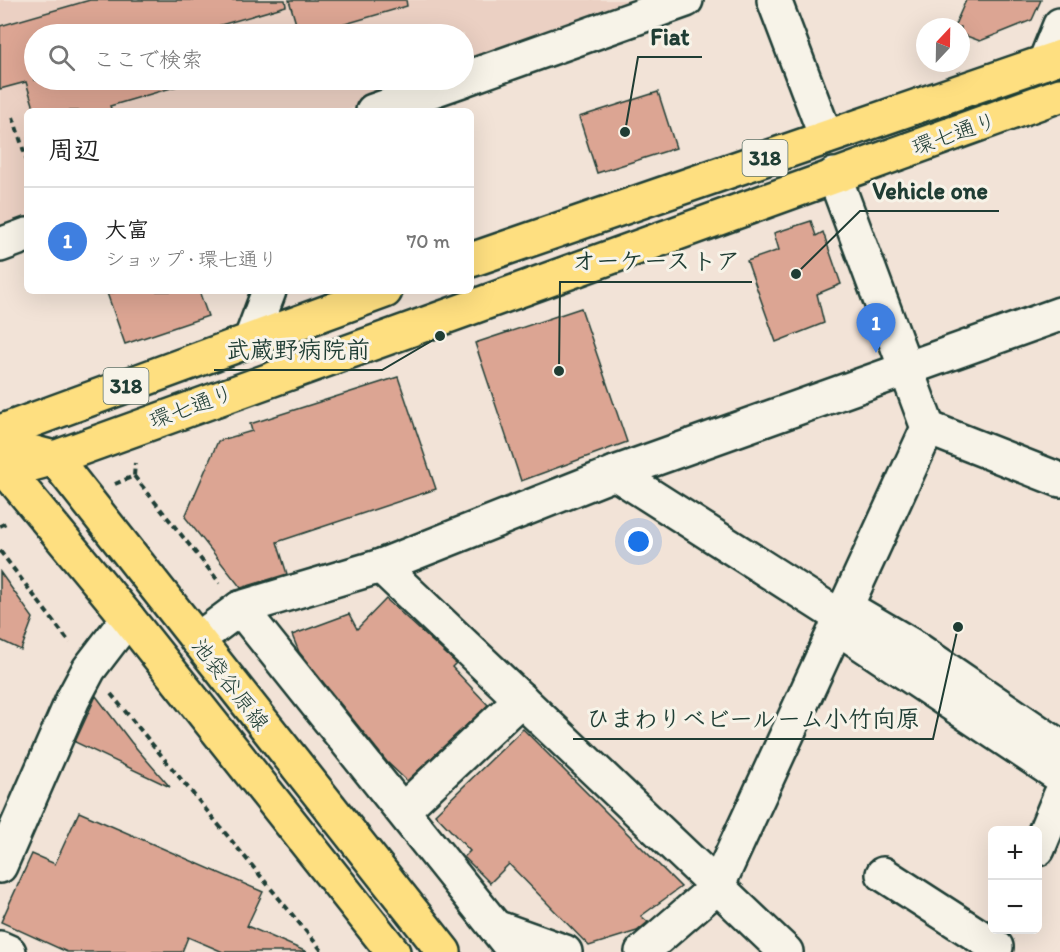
<!DOCTYPE html>
<html lang="ja">
<head>
<meta charset="utf-8">
<style>
	:root { --surface:#fff; --page:#f6f6f6; --text:#222; --muted:#767676; --line:#e0e0e0; --accent:#d1495b }
	body { margin:0; font-family:Itim,"Klee One",sans-serif; background:var(--page); color:var(--text) }
	.controls { position:absolute; right:18px; bottom:18px; display:grid; overflow:hidden; border-radius:9px; box-shadow:0 6px 24px #0002 }
	.controls button { width:54px; height:54px; display:grid; place-items:center; padding:0; border:0; border-bottom:2px solid var(--line); background:var(--surface); color:var(--text); font:30px sans-serif }
	.compass { position:absolute; left:916px; top:18px; width:54px; height:54px; border-radius:50%; background:var(--surface); box-shadow:0 6px 24px #0002; rotate:22deg }
	.you { position:absolute; left:639px; top:542px; width:21px; height:21px; margin:-15px; border:4px solid #fff; border-radius:50%; background:#1a73e8; box-shadow:0 0 0 9px #1a73e833 }
	.badge { display:grid; place-items:center; width:39px; height:39px; border-radius:50%; background:var(--accent); color:#fff; font-size:20px; font-weight:700 }
	.pin { position:absolute; translate:-50% -50px; filter:drop-shadow(0 2px 3px #0008) }
	.pin::after { content:''; position:absolute; top:32px; width:21px; height:18px; background:inherit; clip-path:polygon(0 0,100% 0,50% 100%) }
	.list { margin:0; padding:0; list-style:none }
	h2 { display:flex; justify-content:space-between; align-items:center; height:78px; margin:0; padding:0 24px; font-size:26px }
	h2 small { font-size:20px; font-weight:400; color:var(--muted) }
	.list li { display:grid; grid-template-columns:39px 1fr auto; gap:18px; align-items:center; box-sizing:border-box; height:108px; padding:0 24px; border-top:2px solid var(--line) }
	.list b { display:block; font-size:22px; white-space:nowrap }
	.list p { margin:0; font-size:20px; white-space:nowrap; color:var(--muted) }
	.list em { font-size:20px; font-style:normal; color:var(--muted) }
	.icon { flex:none; width:33px; height:33px; fill:none; stroke:currentColor; stroke-width:2; stroke-linecap:round; stroke-linejoin:round }
	.map { position:relative; flex:none; width:1060px; height:952px; overflow:hidden }
	.search { position:absolute; background:var(--surface); box-shadow:0 6px 24px #0002; left:24px; top:24px; width:450px; height:66px; display:flex; align-items:center; gap:15px; box-sizing:border-box; padding:0 21px; border-radius:33px; color:var(--muted); font-size:22px }
	.panel { position:absolute; background:var(--surface); box-shadow:0 6px 24px #0002; left:24px; top:108px; width:450px; height:186px; border-radius:9px }
	.map>svg:first-child { display:block }
	.built { fill:#ebd0c3 }
	.building { fill:#dca593; stroke:#1f3d34; stroke-width:1.5 }
	.lines { fill:none; stroke-linecap:round; stroke-linejoin:round }
	.minor-casing { stroke:#1f3d34; stroke-width:38 }
	.major-casing { stroke:#1f3d34; stroke-width:38 }
	.path { stroke:#1f3d34; stroke-width:4; stroke-dasharray:6 4.5; stroke-linecap:butt }
	.minor { stroke:#f7f3e8; stroke-width:33 }
	.major { stroke:#fedf80; stroke-width:33 }
	.labels { text-anchor:middle; stroke-width:6; stroke-linejoin:round; paint-order:stroke }
	.shield { fill:#f7f3e8; stroke:#60746a; stroke-width:1.5 }
	.shield-label { font-size:21px; font-weight:bold; fill:#1f3d34 }
	.street-label { font-size:22px; fill:#1f3d34; stroke:#f7f3e8 }
	.leader { fill:none; stroke:#1f3d34; stroke-width:2 }
	.callout-dot { fill:#1f3d34; stroke:#f7f3e8; stroke-width:2 }
	.callout-label { font-size:24px; text-anchor:middle; font-weight:bold; fill:#1f3d34; stroke:#f7f3e8; stroke-width:6; stroke-linejoin:round; paint-order:stroke }
</style>
</head>
<body>
<div class="map">
<svg width="1060" height="952" viewBox="0 0 1060 952">
	<rect width="100%" height="100%" fill="#f2e3d7"/>
	<filter id="ink" filterUnits="userSpaceOnUse"><feTurbulence type="fractalNoise" baseFrequency=".0167" numOctaves="2"/><feDisplacementMap in="SourceGraphic" scale="12" xChannelSelector="R" yChannelSelector="G"/><feConvolveMatrix kernelMatrix="1 2 1 2 8 2 1 2 1" color-interpolation-filters="sRGB"/></filter>
	<g filter="url(#ink)">
		<!-- built -->
		<path class="built" d="M 0,0 L 652,0 L 464,68 L 464,34 L 34,34 L 34,80 L 432,80 L 345,111 L 27,111 L 27,226 L 0,236 Z"/>
		<!-- building -->
		<g class="building">
			<path d="M 90,0 L 285,0 L 286,6 L 190,34 L 34,34 L 34,80 L 177,80 L 178,86 L 110,106 L 112,111 L 35,111 L 26,82 L 0,89 L 0,26 Z"/>
			<path d="M 289,0 L 406,0 L 407,6 L 311,34 L 299,34 Z"/>
			<path d="M 966,0 L 1041,0 L 1032,20 L 980,41 L 961,34 L 961,27 L 954,27 Z"/>
			<path d="M 658,92 L 676,148 L 597,173 L 579,117 Z"/>
			<path d="M 811,221 L 816,236 L 823,232 L 841,284 L 817,294 L 824,323 L 776,342 L 747,261 L 779,250 L 774,233 Z"/>
			<path d="M 130,291 L 199,291 L 208,316 L 125,344 L 107,293 Z"/>
			<path d="M 581,308 L 627,442 L 521,481 L 475,343 Z"/>
			<path d="M 398,377 L 436,489 L 277,542 L 287,574 L 241,588 L 185,517 L 218,441 L 252,431 L 250,424 Z"/>
			<path d="M 0,572 L 33,618 L 21,650 L 0,640 Z"/>
			<path d="M 386,599 L 456,663 L 452,667 L 488,705 L 407,781 L 387,762 L 299,652 L 292,635 L 349,614 L 357,629 Z"/>
			<path d="M 96,696 L 131,742 L 170,787 L 75,742 Z"/>
			<path d="M 523,729 L 681,887 L 641,916 L 648,922 L 637,931 L 589,946 L 509,864 L 490,883 L 464,857 L 470,851 L 435,814 Z"/>
			<path d="M 79,812 L 263,892 L 247,926 L 307,952 L 223,952 L 188,937 L 182,952 L 67,952 L 1,922 L 32,854 L 55,864 Z"/>
		</g>
		<g class="lines">
			<!-- minor casing -->
			<g class="minor-casing">
				<g id="minor">
					<path d="M 774,0 L 826,137"/>
					<path d="M 1045,62 L 1060,25"/>
					<path d="M 464,79 L 686,0"/>
					<path d="M 373,111 L 462,80"/>
					<path d="M 0,245 L 27,235"/>
					<path d="M 251,339 L 269,291"/>
					<path d="M 928,428 L 1060,480"/>
					<path d="M 615,473 L 842,618"/>
					<path d="M 381,566 L 786,952"/>
					<path d="M 846,607 L 914,647 L 1060,747"/>
					<path d="M 240,608 L 515,952"/>
					<path d="M 837,627 L 1060,776"/>
					<path d="M 197,640 L 240,608 L 381,566 L 615,473 L 1060,314"/>
					<path d="M 403,810 L 521,699"/>
					<path d="M 1038,849 L 1060,796"/>
					<path d="M 0,866 L 73,699 L 89,669 L 128,618"/>
					<path d="M 883,874 L 996,947"/>
					<path d="M 495,927 L 565,952"/>
					<path d="M 0,948 L 9,952"/>
					<path d="M 642,952 L 717,887 L 928,428 L 834,175"/>
				</g>
			</g>
			<!-- major casing -->
			<g class="major-casing">
				<g id="major">
					<path d="M 471,260 L 1060,57"/>
					<path d="M 0,432 L 385,291"/>
					<path d="M 0,444 L 54,458 L 444,952"/>
					<path d="M 0,463 L 128,618 L 393,952"/>
					<path d="M 0,473 L 54,458 L 1060,95"/>
				</g>
			</g>
			<!-- path -->
			<g class="path">
				<path d="M 13,117 L 27,161"/>
				<path d="M 134,476 L 220,583"/>
				<path d="M 115,484 L 134,476 L 135,463"/>
				<path d="M 0,526 L 8,522"/>
				<path d="M 0,551 L 70,643"/>
				<path d="M 111,694 L 323,952"/>
			</g>
			<!-- minor -->
			<use href="#minor" class="minor"/>
			<!-- major -->
			<use href="#major" class="major"/>
		</g>
	</g>
	<g class="labels">
		<!-- shield labels -->
		<g class="shield">
			<rect x="742.5" y="140" width="45" height="36" rx="4.5"/>
			<rect x="103.5" y="368" width="45" height="36" rx="4.5"/>
		</g>
		<g class="shield-label">
			<text x="765" y="165">318</text>
			<text x="126" y="393">318</text>
		</g>
		<!-- street labels -->
		<g class="street-label">
			<text transform="translate(954 133) rotate(-19)" y="8">環七通り</text>
			<text transform="translate(191 406) rotate(-20)" y="8">環七通り</text>
			<text transform="translate(231 684) rotate(52)" y="8">池袋谷原線</text>
		</g>
	</g>
	<!-- callouts -->
	<path class="leader" d="M625 132L638 57H702M796 274L860 211H999M559 371L560 282H752M440 336L382 370H214M958 627L933 739H573"/>
	<g class="callout-dot">
		<circle cx="625" cy="132" r="6"/>
		<circle cx="796" cy="274" r="6"/>
		<circle cx="559" cy="371" r="6"/>
		<circle cx="440" cy="336" r="6"/>
		<circle cx="958" cy="627" r="6"/>
	</g>
	<g class="callout-label">
		<text x="670" y="45">Fiat</text>
		<text x="930" y="199">Vehicle one</text>
		<text x="656" y="269">オーケーストア</text>
		<text x="298" y="358">武蔵野病院前</text>
		<text x="753" y="727">ひまわりベビールーム小竹向原</text>
	</g>
</svg>
<div class="controls">
<button>+</button>
<button>−</button>
</div>
<svg class="compass" viewBox="-18 -18 36 36"><path d="M0-13l5 13h-10z" fill="#e53935"/><path d="M0 13l5-13h-10z" fill="#767676"/></svg>
<div class="you"></div>
<div class="pin badge" style="left:876px;top:353px;background:#3f7fe0">1</div>
<div class="search"><svg class="icon" aria-label="search" viewBox="0 0 24 24"><circle cx="10" cy="10" r="6"/><path d="M15 15l6 6"/></svg>ここで検索</div>
<section class="panel">
<h2>周辺<small></small></h2>
<ul class="list">
<li><span class="badge" style="background:#3f7fe0">1</span><div><b>大富</b><p>ショップ · 環七通り</p></div><em>70 m</em></li>
</ul>
</section>
</div>
</body>
</html>
